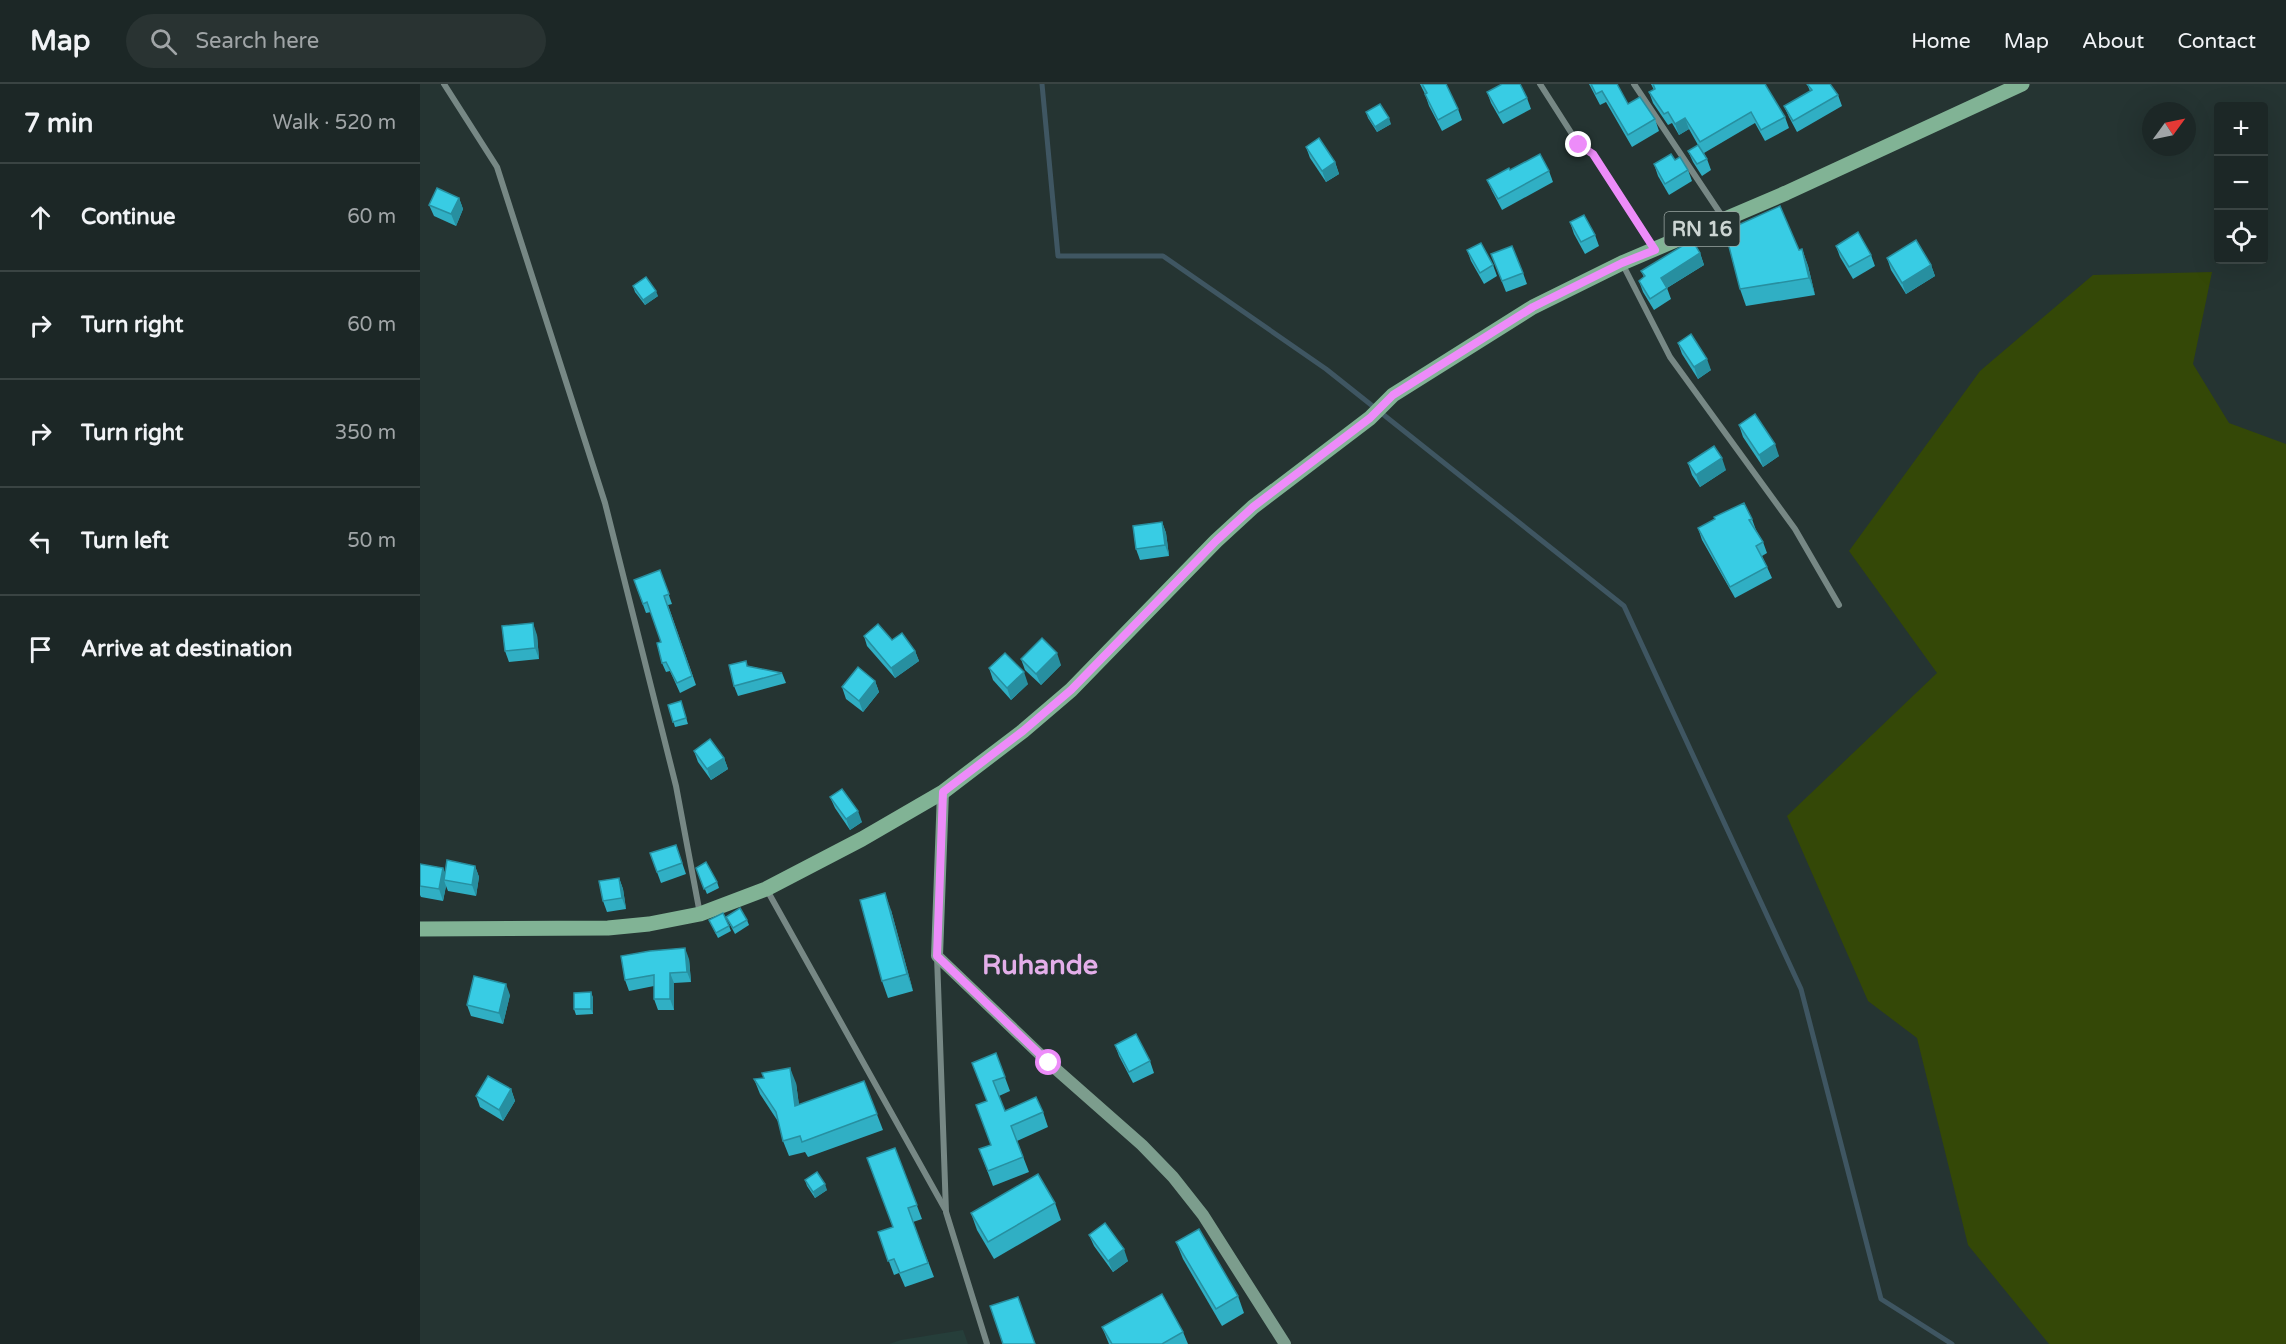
<!DOCTYPE html>
<html lang="en">
<head>
<meta charset="utf-8">
<style>
	:root { --surface:#1c2726; --page:#293332; --text:#f1f3f6; --muted:#a0a5a7; --line:#3a4443 }
	body { margin:0; font-family:"Varela Round",sans-serif; background:var(--page); color:var(--text) }
	.controls { position:absolute; right:18px; top:18px; display:grid; overflow:hidden; border-radius:6px; box-shadow:0 6px 24px #0002 }
	.controls button { width:54px; height:54px; display:grid; place-items:center; padding:0; border:0; border-bottom:2px solid var(--line); background:var(--surface); color:var(--text); font:30px sans-serif }
	.compass { position:absolute; left:1722px; top:18px; width:54px; height:54px; border-radius:50%; background:var(--surface); box-shadow:0 6px 24px #0002; rotate:57deg }
	.stop { position:absolute; width:18px; height:18px; margin:-14px; border:4px solid #ed8cf9; border-radius:50%; background:#fff }
	.stop.end { background:#ed8cf9; border-color:#fff; box-shadow:0 2px 6px #0008 }
	.list { margin:0; padding:0; list-style:none }
	h2 { display:flex; justify-content:space-between; align-items:center; height:78px; margin:0; padding:0 24px; font-size:26px }
	h2 small { font-size:20px; font-weight:400; color:var(--muted) }
	.list li { display:grid; grid-template-columns:39px 1fr auto; gap:18px; align-items:center; box-sizing:border-box; height:108px; padding:0 24px; border-top:2px solid var(--line) }
	.list b { display:block; font-size:22px; white-space:nowrap }
	.list em { font-size:20px; font-style:normal; color:var(--muted) }
	.icon { flex:none; width:33px; height:33px; fill:none; stroke:currentColor; stroke-width:2; stroke-linecap:round; stroke-linejoin:round }
	.map { position:relative; flex:none; width:1866px; height:1260px; overflow:hidden }
	header { display:flex; align-items:center; gap:36px; box-sizing:border-box; height:84px; padding:0 30px; background:var(--surface); border-bottom:2px solid var(--line) }
	header strong { font-size:28px }
	nav { display:flex; gap:33px; margin-inline-start:auto; font-size:21px }
	.search { width:420px; height:54px; background:var(--page); display:flex; align-items:center; gap:15px; box-sizing:border-box; padding:0 21px; border-radius:33px; color:var(--muted); font-size:22px }
	main { display:flex }
	aside { flex:1; background:var(--surface) }
	.map>svg:first-child { display:block }
	.built { fill:#263e3a }
	.green { fill:#344807 }
	.lines { fill:none; stroke-linecap:round; stroke-linejoin:round }
	.stream { stroke:#3f5662; stroke-width:5 }
	.street { stroke:#778885; stroke-width:6 }
	.secondary { stroke:#7c9d8d; stroke-width:12 }
	.primary { stroke:#81b395; stroke-width:15 }
	.wall { fill:#30afc4 }
	.shaded-wall { fill:#278fa0 }
	.building { fill:#38cce4; stroke:#278fa0; stroke-width:1.5 }
	.route { stroke:#ed8cf9; stroke-width:8 }
	.labels { text-anchor:middle; stroke-width:6; stroke-linejoin:round; paint-order:stroke }
	.shield { fill:#253432; stroke:#9aa5a3; stroke-width:1.5 }
	.shield-label { font-size:20px; font-weight:bold; fill:#ccd5d3 }
	.district-label { font-size:27px; font-weight:bold; fill:#e3aee9; stroke:#253432 }
</style>
</head>
<body>
<header>
<strong>Map</strong>
<div class="search"><svg class="icon" aria-label="search" viewBox="0 0 24 24"><circle cx="10" cy="10" r="6"/><path d="M15 15l6 6"/></svg>Search here</div>
<nav><a>Home</a><a>Map</a><a>About</a><a>Contact</a></nav>
</header>
<main>
<aside>
<h2>7 min<small>Walk · 520 m</small></h2>
<ul class="list">
<li><svg class="icon" aria-label="ahead" viewBox="0 0 24 24"><path d="M12 20V5M6 11l6-6 6 6"/></svg><div><b>Continue</b></div><em>60 m</em></li>
<li><svg class="icon" aria-label="right" viewBox="0 0 24 24"><path d="M7 20v-9h11M14 6l5 5-5 5"/></svg><div><b>Turn right</b></div><em>60 m</em></li>
<li><svg class="icon" aria-label="right" viewBox="0 0 24 24"><path d="M7 20v-9h11M14 6l5 5-5 5"/></svg><div><b>Turn right</b></div><em>350 m</em></li>
<li><svg class="icon" aria-label="left" viewBox="0 0 24 24"><path d="M17 20v-9H6M10 6l-5 5 5 5"/></svg><div><b>Turn left</b></div><em>50 m</em></li>
<li><svg class="icon" aria-label="arrive" viewBox="0 0 24 24"><path d="M6 21V4h12l-3 4 3 4H6"/></svg><div><b>Arrive at destination</b></div></li>
</ul>
</aside>
<div class="map">
<svg width="1866" height="1260" viewBox="0 0 1866 1260">
	<rect width="100%" height="100%" fill="#253432"/>
	<!-- built -->
	<path class="built" d="M 543,1246 L 548,1260 L 469,1260 L 481,1256 Z"/>
	<!-- green -->
	<path class="green" d="M 1792,188 L 1773,280 L 1809,339 L 1866,360 L 1866,1260 L 1629,1260 L 1548,1161 L 1497,954 L 1448,917 L 1367,732 L 1517,589 L 1429,467 L 1560,287 L 1673,191 Z"/>
	<g class="lines">
		<!-- stream -->
		<path class="stream" d="M 622,0 L 638,172 L 743,172 L 906,285 L 1204,522 L 1381,905 L 1461,1215 L 1532,1260"/>
		<!-- street -->
		<g class="street">
			<path d="M 24,0 L 77,83 L 185,419 L 256,702 L 280,830"/>
			<path d="M 1120,0 L 1159,61 L 1173,70 L 1234,165"/>
			<path d="M 1214,0 L 1304,135"/>
			<path d="M 1202,179 L 1250,273 L 1375,445 L 1419,521"/>
			<path d="M 347,806 L 525,1125"/>
			<path d="M 517,872 L 526,1128 L 567,1260"/>
		</g>
		<!-- secondary -->
		<path class="secondary" d="M 523,708 L 517,872 L 629,979 L 722,1061 L 753,1093 L 783,1131 L 865,1260"/>
		<!-- primary -->
		<path class="primary" d="M 0,845 L 188,844 L 229,840 L 280,830 L 346,805 L 442,755 L 523,708 L 603,647 L 651,606 L 796,457 L 833,423 L 950,334 L 973,311 L 1113,223 L 1202,179 L 1366,109 L 1602,0"/>
	</g>
	<!-- wall -->
	<g class="wall">
		<path d="M 1000,0 L 1026,0 L 1038,25 L 1042,36 L 1022,47 L 1009,22 L 1005,10 Z"/>
		<path d="M 1169,0 L 1197,0 L 1208,20 L 1235,35 L 1239,47 L 1212,63 L 1186,18 L 1180,21 Z"/>
		<path d="M 1231,0 L 1345,0 L 1365,33 L 1369,44 L 1345,57 L 1335,39 L 1284,69 L 1287,75 L 1291,86 L 1282,92 L 1273,78 L 1268,67 L 1278,61 L 1269,45 L 1259,51 L 1252,39 L 1248,41 L 1233,19 L 1229,8 L 1234,6 Z"/>
		<path d="M 1387,0 L 1418,11 L 1422,22 L 1377,48 L 1369,33 L 1364,22 L 1390,7 Z"/>
		<path d="M 1067,8 L 1107,14 L 1111,25 L 1083,40 L 1071,19 Z"/>
		<path d="M 946,28 L 971,40 L 957,48 L 948,34 Z"/>
		<path d="M 886,63 L 915,78 L 919,90 L 906,98 L 890,74 Z"/>
		<path d="M 1255,76 L 1268,86 L 1272,97 L 1249,111 L 1238,92 L 1234,80 Z"/>
		<path d="M 1090,86 L 1129,87 L 1133,98 L 1082,126 L 1072,107 L 1067,96 Z"/>
		<path d="M 39,114 L 43,125 L 36,142 L 14,132 L 9,121 Z"/>
		<path d="M 1150,138 L 1175,151 L 1179,162 L 1165,170 L 1154,150 Z"/>
		<path d="M 1416,162 L 1451,171 L 1455,182 L 1433,195 L 1420,173 Z"/>
		<path d="M 1382,165 L 1388,182 L 1395,211 L 1326,222 L 1320,205 L 1379,166 Z"/>
		<path d="M 1047,166 L 1073,181 L 1077,192 L 1064,200 L 1051,177 Z"/>
		<path d="M 1280,169 L 1284,181 L 1247,204 L 1251,215 L 1234,226 L 1223,208 L 1219,197 L 1224,193 L 1221,187 Z"/>
		<path d="M 1071,170 L 1103,189 L 1107,200 L 1086,208 Z"/>
		<path d="M 1467,174 L 1511,181 L 1515,192 L 1486,210 L 1471,186 Z"/>
		<path d="M 213,202 L 238,212 L 225,221 L 215,208 Z"/>
		<path d="M 1258,259 L 1291,286 L 1278,295 L 1262,270 Z"/>
		<path d="M 1319,341 L 1359,372 L 1343,383 L 1323,353 Z"/>
		<path d="M 1268,379 L 1306,386 L 1280,403 L 1272,391 Z"/>
		<path d="M 1332,435 L 1336,446 L 1343,458 L 1347,469 L 1342,472 L 1352,494 L 1315,514 L 1282,456 L 1278,444 Z"/>
		<path d="M 742,438 L 746,449 L 749,472 L 720,476 L 716,465 Z"/>
		<path d="M 240,486 L 252,520 L 248,521 L 276,601 L 260,609 L 250,587 L 246,588 L 242,579 L 241,558 L 231,528 L 226,529 L 214,496 Z"/>
		<path d="M 117,551 L 119,575 L 89,578 L 85,567 Z"/>
		<path d="M 444,552 L 472,556 L 495,567 L 499,577 L 475,594 L 447,562 Z"/>
		<path d="M 601,575 L 641,581 L 621,601 L 605,586 Z"/>
		<path d="M 328,582 L 362,589 L 366,599 L 318,612 L 314,602 Z"/>
		<path d="M 569,584 L 608,600 L 591,616 L 573,596 Z"/>
		<path d="M 455,597 L 459,608 L 443,628 L 426,615 L 422,603 Z"/>
		<path d="M 261,617 L 268,640 L 255,643 L 248,621 Z"/>
		<path d="M 274,667 L 304,674 L 308,685 L 291,696 L 278,678 Z"/>
		<path d="M 410,713 L 442,738 L 430,746 L 415,724 Z"/>
		<path d="M 256,761 L 266,790 L 241,799 L 230,769 Z"/>
		<path d="M 0,780 L 23,784 L 25,789 L 55,782 L 59,793 L 56,812 L 28,807 L 26,802 L 23,817 L 1,813 L 0,811 Z"/>
		<path d="M 276,784 L 297,798 L 299,804 L 287,810 Z"/>
		<path d="M 199,794 L 203,805 L 206,825 L 187,828 L 183,817 Z"/>
		<path d="M 471,826 L 493,907 L 468,914 L 462,897 Z"/>
		<path d="M 306,833 L 327,836 L 329,841 L 315,850 Z"/>
		<path d="M 289,836 L 309,842 L 311,847 L 298,854 Z"/>
		<path d="M 269,875 L 271,898 L 254,899 L 254,926 L 238,926 L 234,915 L 234,902 L 209,907 L 205,896 Z"/>
		<path d="M 171,908 L 173,914 L 173,930 L 156,931 L 154,925 Z"/>
		<path d="M 90,911 L 83,940 L 51,932 L 47,921 Z"/>
		<path d="M 695,961 L 730,977 L 734,989 L 713,999 L 699,972 Z"/>
		<path d="M 576,969 L 590,1007 L 579,1012 L 585,1027 L 623,1028 L 628,1043 L 597,1057 L 609,1088 L 573,1102 L 559,1065 L 571,1061 L 556,1021 L 567,1017 L 552,979 Z"/>
		<path d="M 334,995 L 376,999 L 379,1021 L 444,997 L 463,1046 L 388,1073 L 385,1068 L 369,1072 L 363,1057 L 359,1039 L 340,1010 Z"/>
		<path d="M 91,1005 L 95,1017 L 83,1037 L 60,1023 L 56,1012 Z"/>
		<path d="M 475,1064 L 502,1135 L 493,1138 L 514,1193 L 485,1203 L 479,1189 L 474,1191 L 458,1148 L 473,1143 Z"/>
		<path d="M 385,1096 L 407,1106 L 395,1114 L 387,1102 Z"/>
		<path d="M 635,1119 L 641,1136 L 574,1175 L 557,1146 L 551,1129 Z"/>
		<path d="M 669,1151 L 708,1177 L 693,1188 L 674,1162 Z"/>
		<path d="M 756,1158 L 818,1212 L 824,1229 L 802,1242 L 763,1175 Z"/>
		<path d="M 682,1243 L 763,1248 L 768,1260 L 689,1260 Z"/>
	</g>
	<!-- shaded-wall -->
	<g class="shaded-wall">
		<path d="M 969,34 L 971,40 L 957,48 L 955,43 Z"/>
		<path d="M 1265,34 L 1269,45 L 1259,51 L 1255,40 Z"/>
		<path d="M 915,78 L 919,90 L 906,98 L 902,87 Z"/>
		<path d="M 39,114 L 43,125 L 36,142 L 31,130 Z"/>
		<path d="M 1382,165 L 1388,182 L 1395,211 L 1389,194 Z"/>
		<path d="M 1280,169 L 1284,181 L 1245,205 L 1241,194 Z"/>
		<path d="M 1511,181 L 1515,192 L 1486,210 L 1482,199 Z"/>
		<path d="M 236,207 L 238,212 L 225,221 L 223,216 Z"/>
		<path d="M 1287,275 L 1291,286 L 1278,295 L 1274,283 Z"/>
		<path d="M 1355,360 L 1359,372 L 1343,383 L 1339,371 Z"/>
		<path d="M 1302,374 L 1306,386 L 1280,403 L 1276,391 Z"/>
		<path d="M 742,438 L 746,449 L 749,472 L 745,461 Z"/>
		<path d="M 113,539 L 117,551 L 119,575 L 115,564 Z"/>
		<path d="M 495,567 L 499,577 L 475,594 L 471,584 Z"/>
		<path d="M 637,569 L 641,581 L 621,601 L 616,590 Z"/>
		<path d="M 604,588 L 608,600 L 591,616 L 587,604 Z"/>
		<path d="M 455,597 L 459,608 L 443,628 L 439,617 Z"/>
		<path d="M 304,674 L 308,685 L 291,696 L 287,685 Z"/>
		<path d="M 438,727 L 442,738 L 430,746 L 426,735 Z"/>
		<path d="M 55,782 L 59,793 L 56,812 L 52,801 Z"/>
		<path d="M 23,784 L 27,795 L 24,796 L 26,802 L 23,817 L 19,805 Z"/>
		<path d="M 199,794 L 203,805 L 206,825 L 202,814 Z"/>
		<path d="M 465,809 L 471,826 L 493,907 L 487,890 Z"/>
		<path d="M 265,864 L 269,875 L 271,898 L 267,888 Z"/>
		<path d="M 250,889 L 254,899 L 254,926 L 250,915 Z"/>
		<path d="M 86,900 L 90,911 L 83,940 L 79,929 Z"/>
		<path d="M 171,908 L 173,914 L 173,930 L 171,925 Z"/>
		<path d="M 370,984 L 376,999 L 381,1037 L 375,1022 Z"/>
		<path d="M 91,1005 L 95,1017 L 83,1037 L 79,1026 Z"/>
		<path d="M 405,1100 L 407,1106 L 395,1114 L 393,1108 Z"/>
		<path d="M 704,1165 L 708,1177 L 693,1188 L 688,1177 Z"/>
	</g>
	<!-- building -->
	<g class="building">
		<path d="M 1002,0 L 1026,0 L 1038,25 L 1018,36 L 1005,10 L 1007,9 Z"/>
		<path d="M 1082,0 L 1100,0 L 1107,14 L 1079,29 L 1067,8 Z"/>
		<path d="M 1171,0 L 1197,0 L 1208,20 L 1220,13 L 1235,35 L 1208,51 L 1182,7 L 1176,10 Z"/>
		<path d="M 1233,0 L 1345,0 L 1365,33 L 1341,46 L 1331,28 L 1280,58 L 1265,34 L 1255,40 L 1248,28 L 1244,30 L 1229,8 L 1235,5 Z"/>
		<path d="M 1387,0 L 1410,0 L 1418,11 L 1373,37 L 1364,22 L 1392,6 Z"/>
		<path d="M 960,20 L 969,34 L 955,43 L 946,28 Z"/>
		<path d="M 899,54 L 915,78 L 902,87 L 886,63 Z"/>
		<path d="M 1278,61 L 1287,75 L 1277,80 L 1268,67 Z"/>
		<path d="M 1120,70 L 1129,87 L 1078,115 L 1067,96 L 1089,84 L 1090,86 Z"/>
		<path d="M 1251,70 L 1255,76 L 1260,73 L 1268,86 L 1245,100 L 1234,80 Z"/>
		<path d="M 17,104 L 39,114 L 31,130 L 9,121 Z"/>
		<path d="M 1360,122 L 1379,166 L 1382,165 L 1389,194 L 1320,205 L 1305,147 Z"/>
		<path d="M 1164,131 L 1175,151 L 1161,158 L 1150,138 Z"/>
		<path d="M 1438,148 L 1451,171 L 1429,183 L 1416,162 Z"/>
		<path d="M 1272,156 L 1280,169 L 1241,194 L 1247,204 L 1230,215 L 1219,197 L 1225,192 L 1221,187 Z"/>
		<path d="M 1496,156 L 1511,181 L 1482,199 L 1467,174 Z"/>
		<path d="M 1061,159 L 1073,181 L 1060,189 L 1047,166 Z"/>
		<path d="M 1092,162 L 1103,189 L 1082,197 L 1071,170 Z"/>
		<path d="M 226,193 L 236,207 L 223,216 L 213,202 Z"/>
		<path d="M 1271,250 L 1287,275 L 1274,283 L 1258,259 Z"/>
		<path d="M 1335,330 L 1355,360 L 1339,371 L 1319,341 Z"/>
		<path d="M 1294,362 L 1302,374 L 1276,391 L 1268,379 Z"/>
		<path d="M 1324,419 L 1332,435 L 1329,436 L 1343,458 L 1336,462 L 1347,483 L 1310,503 L 1278,444 L 1295,435 L 1294,433 Z"/>
		<path d="M 742,438 L 745,461 L 716,465 L 713,442 Z"/>
		<path d="M 240,486 L 249,510 L 244,512 L 272,592 L 257,599 L 246,578 L 242,579 L 237,559 L 241,558 L 227,518 L 223,520 L 214,496 Z"/>
		<path d="M 113,539 L 115,564 L 85,567 L 82,542 Z"/>
		<path d="M 458,540 L 472,556 L 482,549 L 495,567 L 471,584 L 444,552 Z"/>
		<path d="M 622,554 L 637,569 L 616,590 L 601,575 Z"/>
		<path d="M 585,569 L 604,588 L 587,604 L 569,584 Z"/>
		<path d="M 326,577 L 327,582 L 362,589 L 314,602 L 309,581 Z"/>
		<path d="M 438,583 L 455,597 L 439,617 L 422,603 Z"/>
		<path d="M 261,617 L 266,634 L 253,638 L 248,621 Z"/>
		<path d="M 290,655 L 304,674 L 287,685 L 274,667 Z"/>
		<path d="M 422,705 L 438,727 L 426,735 L 410,713 Z"/>
		<path d="M 256,761 L 262,779 L 237,788 L 230,769 Z"/>
		<path d="M 27,776 L 55,782 L 52,801 L 24,796 Z"/>
		<path d="M 286,778 L 297,798 L 284,805 L 276,784 Z"/>
		<path d="M 0,780 L 23,784 L 19,805 L 0,802 Z"/>
		<path d="M 199,794 L 202,814 L 183,817 L 179,797 Z"/>
		<path d="M 465,809 L 487,890 L 462,897 L 440,816 Z"/>
		<path d="M 320,824 L 327,836 L 313,844 L 306,833 Z"/>
		<path d="M 303,829 L 309,842 L 296,849 L 289,836 Z"/>
		<path d="M 265,864 L 267,888 L 250,889 L 250,915 L 234,915 L 234,891 L 205,896 L 201,872 L 230,867 Z"/>
		<path d="M 54,892 L 86,900 L 79,929 L 47,921 Z"/>
		<path d="M 171,908 L 171,925 L 154,925 L 154,909 Z"/>
		<path d="M 716,950 L 730,977 L 709,988 L 695,961 Z"/>
		<path d="M 576,969 L 585,993 L 573,997 L 585,1027 L 616,1013 L 623,1028 L 591,1042 L 603,1073 L 568,1087 L 559,1065 L 571,1061 L 556,1021 L 567,1017 L 552,979 Z"/>
		<path d="M 370,984 L 375,1022 L 444,997 L 457,1030 L 382,1058 L 380,1052 L 363,1057 L 356,1028 L 334,995 L 344,994 L 342,989 Z"/>
		<path d="M 68,992 L 91,1005 L 79,1026 L 56,1012 Z"/>
		<path d="M 475,1064 L 497,1121 L 488,1124 L 508,1179 L 480,1189 L 474,1175 L 468,1177 L 458,1148 L 473,1143 L 447,1074 Z"/>
		<path d="M 397,1088 L 405,1100 L 393,1108 L 385,1096 Z"/>
		<path d="M 618,1090 L 635,1119 L 568,1158 L 551,1129 Z"/>
		<path d="M 685,1139 L 704,1165 L 688,1177 L 669,1151 Z"/>
		<path d="M 779,1145 L 818,1212 L 796,1225 L 756,1158 Z"/>
		<path d="M 742,1210 L 763,1248 L 742,1260 L 692,1260 L 682,1243 Z"/>
		<path d="M 598,1213 L 615,1260 L 583,1260 L 570,1222 Z"/>
	</g>
	<g class="lines">
		<!-- route -->
		<path class="route" d="M 629,979 L 517,872 L 523,708 L 603,647 L 651,606 L 796,457 L 833,423 L 950,334 L 973,311 L 1113,223 L 1202,179 L 1235,166 L 1173,70 L 1159,61"/>
	</g>
	<g class="labels">
		<!-- shield labels -->
		<rect class="shield" x="1244.5" y="128" width="75" height="34" rx="4.5"/>
		<g class="shield-label">
			<text x="1282" y="152">RN 16</text>
		</g>
		<!-- district labels -->
		<g class="district-label">
			<text x="620" y="890">Ruhande</text>
		</g>
	</g>
</svg>
<div class="controls">
<button>+</button>
<button>−</button>
<button><svg class="icon" aria-label="locate" viewBox="0 0 24 24"><circle cx="12" cy="12" r="6"/><path d="M12 2v4M12 18v4M2 12h4M18 12h4"/></svg></button>
</div>
<svg class="compass" viewBox="-18 -18 36 36"><path d="M0-13l5 13h-10z" fill="#e53935"/><path d="M0 13l5-13h-10z" fill="#a0a5a7"/></svg>
<div class="stop" style="left:629px;top:979px"></div>
<div class="stop end" style="left:1159px;top:61px"></div>
</div>
</main>
</body>
</html>
